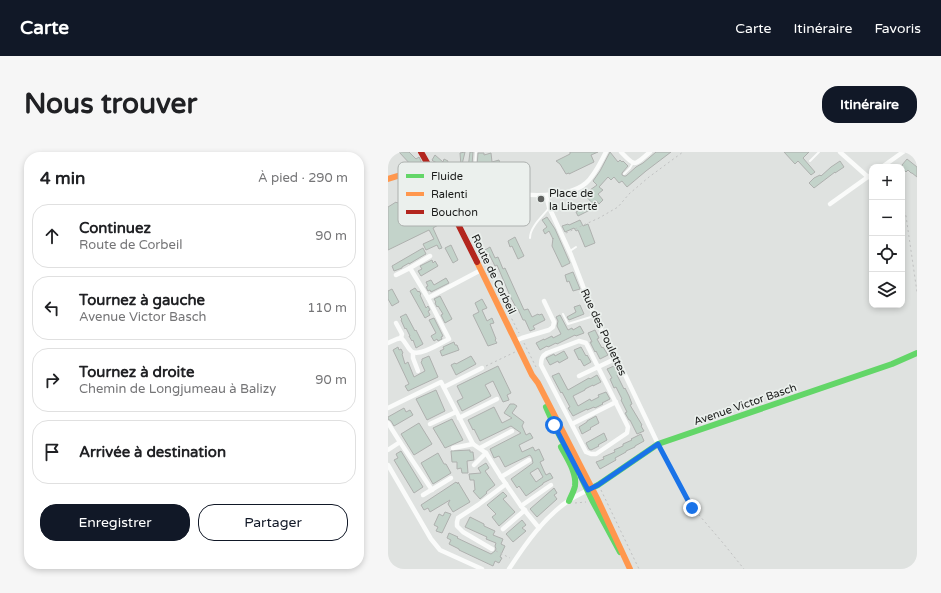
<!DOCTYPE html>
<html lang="fr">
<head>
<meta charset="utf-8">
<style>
	:root { --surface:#fff; --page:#f6f6f6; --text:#202124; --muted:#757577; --line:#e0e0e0; --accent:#111827 }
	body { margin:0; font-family:"Varela Round",sans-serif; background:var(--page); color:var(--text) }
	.controls { position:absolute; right:12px; top:12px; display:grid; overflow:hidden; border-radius:8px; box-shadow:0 2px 6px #0003 }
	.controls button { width:36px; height:36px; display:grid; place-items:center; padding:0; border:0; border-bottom:1px solid var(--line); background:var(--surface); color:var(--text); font:20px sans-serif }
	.stop { position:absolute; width:12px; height:12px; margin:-9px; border:3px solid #1a73e8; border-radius:50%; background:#fff }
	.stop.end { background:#1a73e8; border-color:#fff; box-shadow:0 1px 4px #0008 }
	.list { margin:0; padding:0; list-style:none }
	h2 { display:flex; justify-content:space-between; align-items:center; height:52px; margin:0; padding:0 16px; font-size:17px }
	h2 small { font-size:13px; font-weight:400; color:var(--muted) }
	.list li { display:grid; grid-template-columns:26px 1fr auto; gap:12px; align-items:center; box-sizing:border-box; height:64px; margin:0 8px 8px; padding:0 8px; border:1px solid var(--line); border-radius:16px }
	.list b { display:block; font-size:15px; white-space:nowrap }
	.list p { margin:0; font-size:13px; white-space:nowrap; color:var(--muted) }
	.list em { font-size:13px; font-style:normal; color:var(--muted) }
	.actions { display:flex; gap:8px; padding:12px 16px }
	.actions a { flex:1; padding:9px 0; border:1px solid var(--accent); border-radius:16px; text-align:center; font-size:14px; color:var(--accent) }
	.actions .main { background:var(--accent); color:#fff }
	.icon { flex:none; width:22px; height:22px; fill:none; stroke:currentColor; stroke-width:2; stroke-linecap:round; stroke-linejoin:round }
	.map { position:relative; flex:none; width:529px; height:417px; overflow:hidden; border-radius:16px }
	header { display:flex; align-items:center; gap:24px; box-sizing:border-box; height:56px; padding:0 20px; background:var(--accent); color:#fff }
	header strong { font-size:19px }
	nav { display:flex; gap:22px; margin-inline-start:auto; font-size:14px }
	.intro { display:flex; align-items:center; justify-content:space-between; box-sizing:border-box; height:96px; padding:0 24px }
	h1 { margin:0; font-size:28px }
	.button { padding:10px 18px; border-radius:16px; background:var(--accent); color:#fff; font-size:14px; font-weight:700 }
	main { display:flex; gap:24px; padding:0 24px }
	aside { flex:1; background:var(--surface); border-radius:16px; box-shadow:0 2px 6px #0003 }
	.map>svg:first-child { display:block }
	.building { fill:#c3d3ca; stroke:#aeb0ae; fill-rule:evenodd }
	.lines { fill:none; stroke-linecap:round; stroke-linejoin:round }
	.path { stroke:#c0c1c1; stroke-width:1; stroke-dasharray:2 3; stroke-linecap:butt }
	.lane { stroke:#fafbfa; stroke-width:2 }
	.street { stroke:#fafbfa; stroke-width:4.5 }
	.fast { stroke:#63d668; stroke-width:6 }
	.slow { stroke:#ff974d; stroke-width:6 }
	.jam { stroke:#b3261e; stroke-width:6 }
	.route { stroke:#1a73e8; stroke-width:5 }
	.poi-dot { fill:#5f615f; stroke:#ebf0ed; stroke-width:1.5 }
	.labels { text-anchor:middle; stroke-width:3.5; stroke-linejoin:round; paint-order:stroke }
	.poi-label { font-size:11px; fill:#1a1b1a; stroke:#ebf0ed; text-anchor:start }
	.street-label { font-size:11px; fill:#1a1b1a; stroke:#ebf0ed }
	.key { fill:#ebf0ed; stroke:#acb0ae; stroke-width:1 }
	.key-label { font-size:11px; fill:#1a1b1a }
</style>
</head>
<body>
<header>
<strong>Carte</strong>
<nav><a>Carte</a><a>Itinéraire</a><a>Favoris</a></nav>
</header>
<div class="intro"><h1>Nous trouver</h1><a class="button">Itinéraire</a></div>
<main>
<aside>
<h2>4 min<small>À pied · 290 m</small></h2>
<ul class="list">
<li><svg class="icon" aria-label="ahead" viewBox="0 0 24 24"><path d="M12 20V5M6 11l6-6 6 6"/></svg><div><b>Continuez</b><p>Route de Corbeil</p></div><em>90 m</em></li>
<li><svg class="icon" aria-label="left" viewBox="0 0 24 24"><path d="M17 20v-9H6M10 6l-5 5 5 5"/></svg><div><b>Tournez à gauche</b><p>Avenue Victor Basch</p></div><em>110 m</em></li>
<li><svg class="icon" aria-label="right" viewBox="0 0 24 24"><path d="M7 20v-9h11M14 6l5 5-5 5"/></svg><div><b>Tournez à droite</b><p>Chemin de Longjumeau à Balizy</p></div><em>90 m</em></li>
<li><svg class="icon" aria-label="arrive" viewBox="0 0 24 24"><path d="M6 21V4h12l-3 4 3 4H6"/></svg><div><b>Arrivée à destination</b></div></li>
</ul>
<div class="actions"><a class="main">Enregistrer</a><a>Partager</a></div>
</aside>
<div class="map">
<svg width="529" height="417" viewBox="0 0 529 417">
	<rect width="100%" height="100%" fill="#dfe2e0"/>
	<!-- building -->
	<g class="building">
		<path d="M 11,0 L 21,0 L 28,7 L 31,5 L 33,9 L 33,11 L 24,14 Z"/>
		<path d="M 77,0 L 72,21 L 66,19 L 67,12 L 73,14 L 72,1 Z"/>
		<path d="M 82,0 L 85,0 L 83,26 L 79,24 Z"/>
		<path d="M 182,0 L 210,0 L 203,3 L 206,10 L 181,22 L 181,21 L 178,22 L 172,12 L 168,9 L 182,2 Z"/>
		<path d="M 222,0 L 230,10 L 232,8 L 234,10 L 235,9 L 240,14 L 234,21 L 234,23 L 236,24 L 238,24 L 248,15 L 255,11 L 268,0 L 283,0 L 258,19 L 239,35 L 234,29 L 231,31 L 226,25 L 223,28 L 220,25 L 211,35 L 215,38 L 210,42 L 215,48 L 211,52 L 208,48 L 204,51 L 198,44 L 203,40 L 202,38 L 209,33 L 205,29 L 212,19 Z"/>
		<path d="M 396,0 L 421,0 L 415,6 L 427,20 L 423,23 L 410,9 L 407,12 Z"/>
		<path d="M 90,1 L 96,1 L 96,3 L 103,1 L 104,10 L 111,8 L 116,27 L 126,25 L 128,31 L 117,33 L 118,36 L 109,35 L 88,28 Z"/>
		<path d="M 47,3 L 55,10 L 56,7 L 60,9 L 59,13 L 65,17 L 64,18 L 45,9 L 44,8 Z"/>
		<path d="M 519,7 L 529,15 L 529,25 L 524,21 L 523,21 L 520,18 L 518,20 L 514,16 L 514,13 Z"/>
		<path d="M 452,9 L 456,15 L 447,21 L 447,20 L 426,36 L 421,31 L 426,26 L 432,23 L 433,24 L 443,15 Z"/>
		<path d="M 35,38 L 52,72 L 45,76 L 54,96 L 51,97 L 49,93 L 38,98 L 35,92 L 46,87 L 41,78 L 0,98 L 0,55 L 8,50 L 9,51 Z"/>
		<path d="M 199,53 L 202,58 L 190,64 L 188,60 L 190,59 L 189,57 Z"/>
		<path d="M 159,65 L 167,77 L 182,111 L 174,115 L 164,94 L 165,86 L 165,87 L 161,79 L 157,82 L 155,78 L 159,75 L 154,68 Z"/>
		<path d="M 192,68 L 195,74 L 200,72 L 207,91 L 197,95 L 190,78 L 188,79 L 186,76 L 177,80 L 174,74 L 180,72 L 181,73 Z"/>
		<path d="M 127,85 L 136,104 L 130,107 L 124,94 L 122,95 L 120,89 Z"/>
		<path d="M 63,93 L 70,108 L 65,111 L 57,96 Z"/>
		<path d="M 102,95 L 107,106 L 110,105 L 115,117 L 117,116 L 136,158 L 140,157 L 144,165 L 150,162 L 151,163 L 154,162 L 157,168 L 145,174 L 147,177 L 142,179 L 137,168 L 135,168 L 130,157 L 129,157 L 123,146 L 109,113 L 107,114 L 101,102 L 99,103 L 97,98 Z"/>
		<path d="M 35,96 L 38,102 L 36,103 L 21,112 L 21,111 L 14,115 L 14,116 L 6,119 L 4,114 Z"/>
		<path d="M 44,108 L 45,111 L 47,109 L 50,114 L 33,124 L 30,119 L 34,117 L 32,114 Z"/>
		<path d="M 185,120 L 192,137 L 185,139 L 181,129 L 179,130 L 177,123 Z"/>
		<path d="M 58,126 L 61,131 L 43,140 L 42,138 L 40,139 L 38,135 L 40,134 L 38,130 L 43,128 L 46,133 Z"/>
		<path d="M 27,136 L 30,140 L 31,139 L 33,142 L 32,143 L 38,156 L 40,154 L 42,158 L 40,159 L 42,163 L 37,166 L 22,139 Z"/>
		<path d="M 4,137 L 11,150 L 4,154 L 0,147 L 0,139 Z"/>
		<path d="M 52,144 L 64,167 L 57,171 L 53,163 L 55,162 L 50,154 L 49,155 L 47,151 L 48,150 L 46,147 Z"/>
		<path d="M 94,147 L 99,156 L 94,158 L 99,169 L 104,166 L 106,171 L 102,172 L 108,187 L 107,188 L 109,191 L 100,194 L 85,163 L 91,160 L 87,151 Z"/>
		<path d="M 192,153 L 196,162 L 181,168 L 179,165 L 188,160 L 186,155 Z"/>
		<path d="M 18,162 L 27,179 L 28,178 L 35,192 L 28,196 L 25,188 L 24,189 L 21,184 L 22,184 L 18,176 L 17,177 L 13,168 L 14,167 L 12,165 Z"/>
		<path d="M 172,163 L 180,178 L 184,176 L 185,178 L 192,174 L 196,181 L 188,184 L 187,183 L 169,192 L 168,191 L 160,195 L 159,194 L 152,198 L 148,191 L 156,187 L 156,188 L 164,184 L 165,186 L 173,182 L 169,174 L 170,169 L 168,165 Z"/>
		<path d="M 46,166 L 55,184 L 53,185 L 54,187 L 50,189 L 49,187 L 46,189 L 43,184 L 48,181 L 41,168 Z"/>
		<path d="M 207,178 L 211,186 L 209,187 L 214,196 L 215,195 L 220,203 L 212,207 L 208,199 L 207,200 L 202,190 L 204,190 L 200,181 Z"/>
		<path d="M 66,190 L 67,193 L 69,193 L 71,198 L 54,204 L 52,199 L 56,197 L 55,195 Z"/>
		<path d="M 10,195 L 11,198 L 13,197 L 15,201 L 14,202 L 17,212 L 20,210 L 26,225 L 37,219 L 33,210 L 34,209 L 34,207 L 41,204 L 50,225 L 20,239 L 17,234 L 21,232 L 5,198 Z"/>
		<path d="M 193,195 L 198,204 L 199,203 L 203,210 L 196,214 L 192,207 L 191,208 L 186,198 Z"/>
		<path d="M 176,199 L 180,206 L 171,211 L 170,209 L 162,213 L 158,206 L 166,202 L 167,204 Z"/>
		<path d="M 83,204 L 88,212 L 68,223 L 63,213 L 67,211 L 68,212 Z"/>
		<path d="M 110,214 L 123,241 L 119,243 L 121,248 L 115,250 L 105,229 L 97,233 L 103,244 L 74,259 L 69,249 L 75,246 L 69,234 Z"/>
		<path d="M 226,214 L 231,223 L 229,223 L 236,237 L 237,236 L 241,244 L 244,252 L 242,253 L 254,273 L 253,274 L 256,279 L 249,282 L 242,268 L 241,268 L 237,261 L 239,260 L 233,248 L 234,247 L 228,235 L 226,236 L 222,227 L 224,226 L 219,217 Z"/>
		<path d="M 171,221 L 180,238 L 201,226 L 202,227 L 209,223 L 213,230 L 205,234 L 205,233 L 197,237 L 197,238 L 185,244 L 190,254 L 202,247 L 203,249 L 211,245 L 210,243 L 218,240 L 222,247 L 214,251 L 215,252 L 207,256 L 206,255 L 199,258 L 199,257 L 185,264 L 180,256 L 182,255 L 174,240 L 173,241 L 164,224 Z"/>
		<path d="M 48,238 L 57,259 L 39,268 L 28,247 Z"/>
		<path d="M 122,252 L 126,252 L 129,254 L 124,261 L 136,270 L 134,274 L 138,283 L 142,281 L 145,286 L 131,293 L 134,300 L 145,295 L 147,299 L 151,297 L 156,308 L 152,310 L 156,319 L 158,323 L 162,321 L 165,326 L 155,331 L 155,332 L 138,344 L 131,334 L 129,336 L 123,327 L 145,311 L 144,306 L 142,303 L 117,315 L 111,304 L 106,306 L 102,297 L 133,281 L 123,274 L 92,289 L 86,277 L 85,278 L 80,268 L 106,255 L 114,271 L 124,266 L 116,261 ZM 150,316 L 155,325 L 148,330 L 142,321 Z"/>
		<path d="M 16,256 L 18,260 L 22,258 L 25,263 L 6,274 L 3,269 L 0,267 L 0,265 Z"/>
		<path d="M 208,264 L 211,271 L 202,276 L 203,277 L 194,282 L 191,275 L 199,270 L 199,269 Z"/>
		<path d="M 64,267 L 75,288 L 57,296 L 45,276 Z"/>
		<path d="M 31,271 L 44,292 L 26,303 L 13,282 Z"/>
		<path d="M 216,281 L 219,288 L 210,293 L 211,294 L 203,298 L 201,297 L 198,291 Z"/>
		<path d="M 253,282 L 256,289 L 247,294 L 247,295 L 238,299 L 238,300 L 227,306 L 228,308 L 212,317 L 208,310 L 216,307 L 215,305 L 227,300 L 226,298 L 235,294 L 235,292 L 244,288 L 243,287 Z"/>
		<path d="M 82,298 L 82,300 L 85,300 L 86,308 L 79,309 L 80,321 L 74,321 L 73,316 L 69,317 L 69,310 L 64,310 L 63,299 Z"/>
		<path d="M 13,299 L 35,335 L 26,341 L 6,308 L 10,306 L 8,302 Z"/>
		<path d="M 50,301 L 56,312 L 58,312 L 63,321 L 45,332 L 33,311 Z"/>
		<path d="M 98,311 L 101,316 L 97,319 L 107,333 L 98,340 L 99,341 L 92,347 L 85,339 L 87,338 L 86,328 L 82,328 L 81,322 L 93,321 L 90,316 Z"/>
		<path d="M 68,330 L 70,332 L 70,330 L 82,350 L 65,360 L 60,352 L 62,348 L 42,360 L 40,356 L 36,358 L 33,353 Z"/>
		<path d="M 166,336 L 169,341 L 166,343 L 169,347 L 149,365 L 142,357 Z"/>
		<path d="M 115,340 L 119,344 L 115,347 L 127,360 L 111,374 L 104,365 L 108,362 L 99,353 Z"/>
		<path d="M 57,360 L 63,362 L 54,381 L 48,379 L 50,375 L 46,373 L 51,362 L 55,364 Z"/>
		<path d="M 82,365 L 96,372 L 96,374 L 107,379 L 105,383 L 115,387 L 113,392 L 117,394 L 112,405 L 114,406 L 111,411 L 107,409 L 105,414 L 71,398 L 71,397 L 61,392 L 63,388 L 59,386 L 61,381 L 70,385 L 69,386 L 103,402 L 107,399 L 108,397 L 107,394 L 108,391 L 98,387 L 99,385 L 77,375 Z"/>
		<path d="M 134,368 L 138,373 L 134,376 L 138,379 L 125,390 L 118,382 Z"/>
	</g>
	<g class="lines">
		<!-- path -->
		<g class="path">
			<path d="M 514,54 L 518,64 L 529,140"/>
			<path d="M 178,81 L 211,66 L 230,55 L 241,42 L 261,25 L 295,0"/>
			<path d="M 110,140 L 131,181"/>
			<path d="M 136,191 L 148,215"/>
			<path d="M 98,214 L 127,200"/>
			<path d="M 273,298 L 305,356 L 335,391 L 356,417"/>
			<path d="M 213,338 L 251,417"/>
			<path d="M 187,351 L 198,350"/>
			<path d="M 108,399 L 122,406"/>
		</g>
		<!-- lane -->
		<g class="lane">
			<path d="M 422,9 L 431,0"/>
			<path d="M 236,22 L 242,16 L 245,11"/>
			<path d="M 85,30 L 86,24 L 88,0"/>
			<path d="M 142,86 C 142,75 154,65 161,56"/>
			<path d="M 182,99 L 188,95"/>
			<path d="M 175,162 L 180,172 L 206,164"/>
		</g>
		<!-- street -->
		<g class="street">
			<path d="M 233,0 C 248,16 246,13 262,0"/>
			<path d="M 452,0 L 480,25"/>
			<path d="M 525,0 L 529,1"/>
			<path d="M 494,15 L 515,0"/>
			<path d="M 42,16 C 61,19 79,29 97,35 C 122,44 177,49 198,31 C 207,23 212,11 218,0"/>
			<path d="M 159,43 L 159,47 L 161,55 L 183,103 L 208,168 L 229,206 L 270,292"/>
			<path d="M 442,52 L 484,22"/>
			<path d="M 22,116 L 42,104"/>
			<path d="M 40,146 L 93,118"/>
			<path d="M 8,171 L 14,182 L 13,186"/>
			<path d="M 127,189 L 134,186 L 161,178 L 165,175 L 166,170 L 156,149"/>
			<path d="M 191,189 L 198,191 L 240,275 L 239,281 L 208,302 L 203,302 L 198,300 L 153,213 C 153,207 154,204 159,201 Z"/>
			<path d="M 0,191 L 9,187 L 13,186 C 18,190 19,195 23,199 C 30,206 53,191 61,187 L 40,146 L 22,116 L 8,123"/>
			<path d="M 25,201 L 25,206 L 30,219"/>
			<path d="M 191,224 L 229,206"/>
			<path d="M 56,235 L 94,216"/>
			<path d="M 0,256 L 53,230 L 85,292 L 98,301 L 113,325 L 133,354 L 151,376"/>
			<path d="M 71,266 L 109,247"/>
			<path d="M 0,271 L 12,290 L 44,338"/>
			<path d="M 42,272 L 68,260"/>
			<path d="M 184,272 L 228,250"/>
			<path d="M 65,296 L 85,292"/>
			<path d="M 92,296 L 124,279"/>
			<path d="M 0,298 L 12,290"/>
			<path d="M 0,313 L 43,387 L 52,398 L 94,417"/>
			<path d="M 86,313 L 98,301"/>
			<path d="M 113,325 L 141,308"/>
			<path d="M 35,343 L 63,326"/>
			<path d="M 133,354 L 163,333"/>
			<path d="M 115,377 L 137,358"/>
			<path d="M 104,397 L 75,380 L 69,374 L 69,370 L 70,366 L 90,353 L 118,332"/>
			<path d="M 121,417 C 138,391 157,364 183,347 C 188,344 194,341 200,338"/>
		</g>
		<!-- fast -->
		<g class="fast">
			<path d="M 158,255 L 166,273 L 187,313"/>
			<path d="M 173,295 C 179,306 189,321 187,334 C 186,339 183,344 181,349"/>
			<path d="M 193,325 L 204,348 L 232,400"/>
			<path d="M 200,338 L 210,333 L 270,292 L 504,212 L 529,201"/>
		</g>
		<!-- slow -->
		<g class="slow">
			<path d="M 0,27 L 26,19 L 42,16"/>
			<path d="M 89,110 L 144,223 L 150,231 L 209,346 L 242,417"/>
		</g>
		<!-- jam -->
		<path class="jam" d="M 33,0 L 42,16 L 89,110"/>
	</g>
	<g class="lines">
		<!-- route -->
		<path class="route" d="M 166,273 L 194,327 L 200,338 L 210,333 L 270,292 L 304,356"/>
	</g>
	<!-- markers -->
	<circle class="poi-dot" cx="153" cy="47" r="4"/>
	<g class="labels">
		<!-- poi labels -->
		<g class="poi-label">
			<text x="161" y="45">Place de<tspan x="161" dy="13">la Liberté</tspan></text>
		</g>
		<!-- street labels -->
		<g class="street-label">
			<text transform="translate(106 122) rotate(64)" y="4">Route de Corbeil</text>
			<text transform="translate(216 180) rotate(65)" y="4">Rue des Poulettes</text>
			<text transform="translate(357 252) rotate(-19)" y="4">Avenue Victor Basch</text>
		</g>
	</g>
	<!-- legend -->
	<rect x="10" y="10" width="132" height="64" rx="6" class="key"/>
	<rect x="18" y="22" width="18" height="4" fill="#63d668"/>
	<rect x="18" y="40" width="18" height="4" fill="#ff974d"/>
	<rect x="18" y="58" width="18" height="4" fill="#b3261e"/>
	<g class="key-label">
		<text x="43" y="28">Fluide</text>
		<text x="43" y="46">Ralenti</text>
		<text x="43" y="64">Bouchon</text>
	</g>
</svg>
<div class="controls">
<button>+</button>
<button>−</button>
<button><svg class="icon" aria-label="locate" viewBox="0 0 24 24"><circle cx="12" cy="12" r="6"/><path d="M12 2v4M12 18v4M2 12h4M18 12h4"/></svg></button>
<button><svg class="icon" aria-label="layers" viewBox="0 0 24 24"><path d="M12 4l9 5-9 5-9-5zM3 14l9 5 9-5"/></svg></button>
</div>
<div class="stop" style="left:166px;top:273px"></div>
<div class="stop end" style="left:304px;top:356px"></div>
</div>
</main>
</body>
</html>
